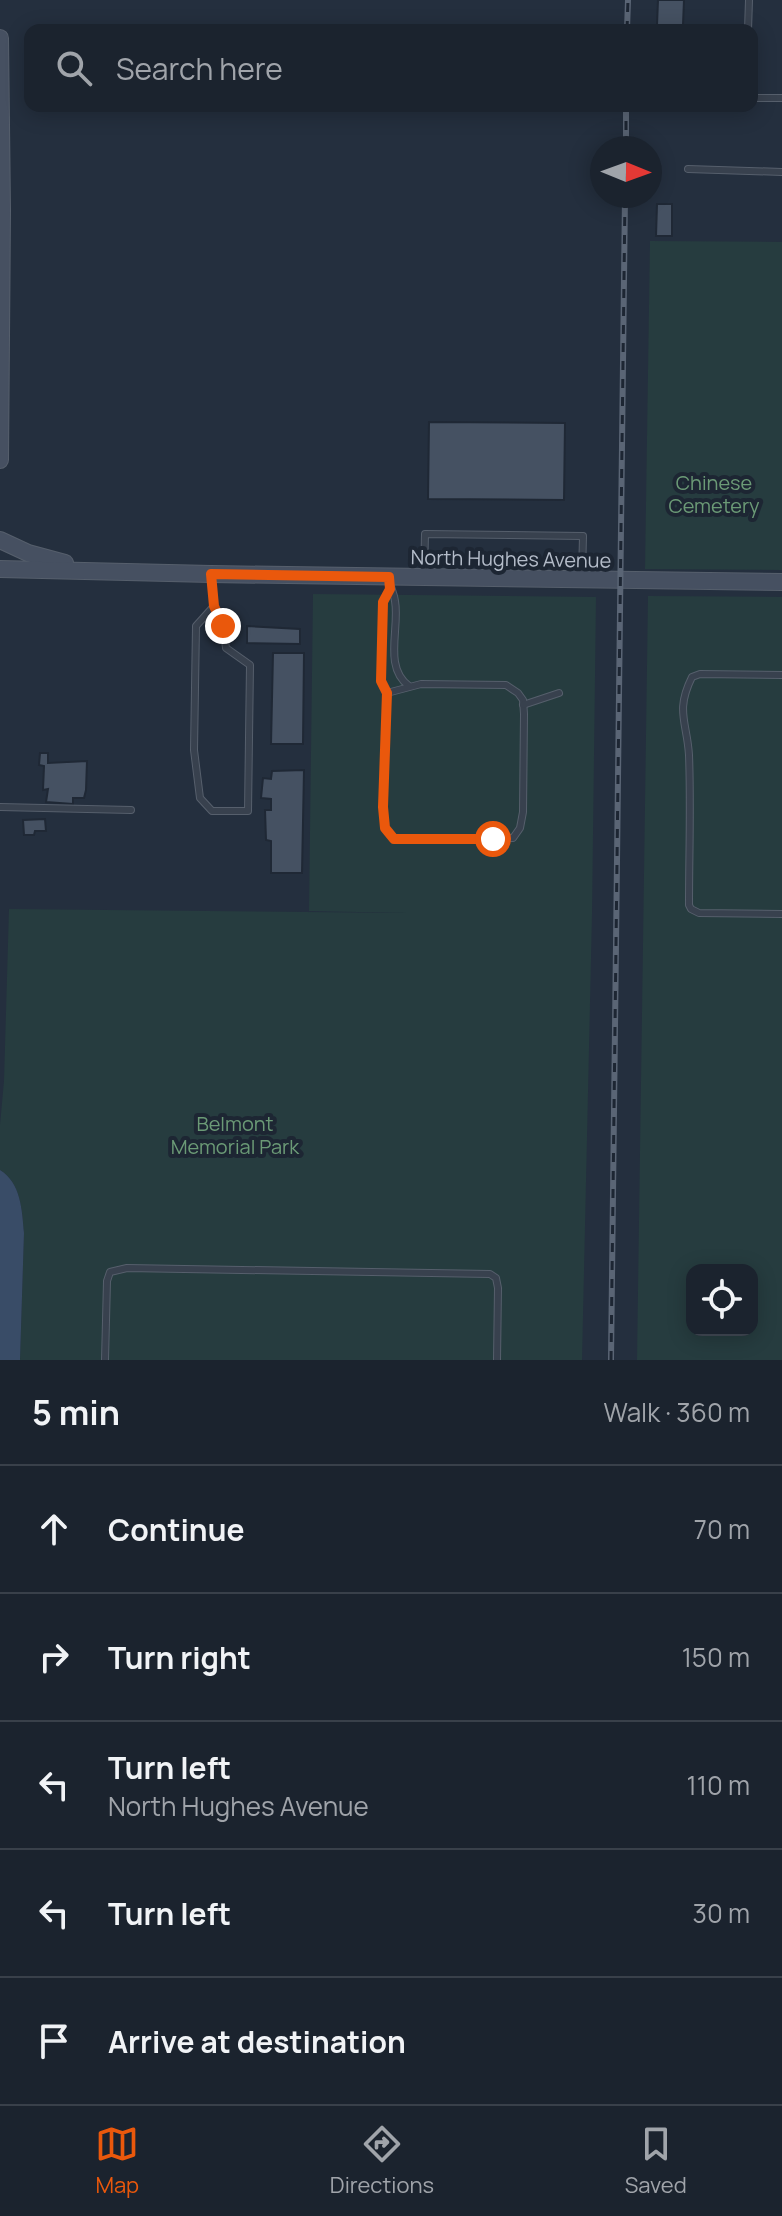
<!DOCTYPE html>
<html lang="en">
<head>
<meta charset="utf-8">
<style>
	:root { --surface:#1b232e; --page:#242b36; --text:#f1f3f6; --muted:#a0a4aa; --line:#39404a; --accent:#ea580c }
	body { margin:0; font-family:Manrope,sans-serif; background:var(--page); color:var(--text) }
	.controls { position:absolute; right:24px; bottom:24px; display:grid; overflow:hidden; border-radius:16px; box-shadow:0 4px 20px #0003 }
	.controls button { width:72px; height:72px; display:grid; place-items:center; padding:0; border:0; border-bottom:2px solid var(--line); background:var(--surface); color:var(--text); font:40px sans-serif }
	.compass { position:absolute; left:590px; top:136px; width:72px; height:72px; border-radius:50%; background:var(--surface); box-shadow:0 4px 20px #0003; rotate:91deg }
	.stop { position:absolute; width:24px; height:24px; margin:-18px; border:6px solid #ea580c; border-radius:50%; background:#fff }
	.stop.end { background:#ea580c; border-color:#fff; box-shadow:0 2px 8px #0008 }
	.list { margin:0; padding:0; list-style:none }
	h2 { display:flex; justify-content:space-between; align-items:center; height:104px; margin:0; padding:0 32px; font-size:34px }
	h2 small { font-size:26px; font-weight:400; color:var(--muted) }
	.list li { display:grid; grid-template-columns:52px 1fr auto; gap:24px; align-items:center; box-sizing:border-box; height:128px; padding:0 32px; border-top:2px solid var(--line) }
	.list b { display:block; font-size:30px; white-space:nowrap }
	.list p { margin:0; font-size:26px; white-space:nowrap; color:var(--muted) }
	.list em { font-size:26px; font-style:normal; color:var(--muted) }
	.icon { flex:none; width:44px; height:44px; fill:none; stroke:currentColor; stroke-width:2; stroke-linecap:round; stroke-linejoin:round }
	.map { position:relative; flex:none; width:782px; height:1360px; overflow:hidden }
	.search { position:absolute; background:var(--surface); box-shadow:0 4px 20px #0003; left:24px; right:24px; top:24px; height:88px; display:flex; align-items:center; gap:20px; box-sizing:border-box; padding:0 28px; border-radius:16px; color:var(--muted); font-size:30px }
	.sheet { height:744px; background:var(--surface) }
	nav { display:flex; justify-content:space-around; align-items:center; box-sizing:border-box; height:112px; border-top:2px solid var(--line); background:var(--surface); font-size:22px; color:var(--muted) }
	nav a { display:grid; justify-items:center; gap:4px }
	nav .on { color:var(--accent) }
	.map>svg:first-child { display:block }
	.green { fill:#263c3f; fill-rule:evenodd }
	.water { fill:#394c67 }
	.building { fill:#455162; stroke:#1f2835; stroke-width:2 }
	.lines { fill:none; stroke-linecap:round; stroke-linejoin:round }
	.lane-casing { stroke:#565f6c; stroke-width:8 }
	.secondary-casing { stroke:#565f6c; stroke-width:18 }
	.lane { stroke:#38414e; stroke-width:6 }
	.secondary { stroke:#465061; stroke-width:16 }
	.rail-casing { stroke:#5a6575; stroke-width:6 }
	.rail { stroke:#1d2633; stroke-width:3; stroke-dasharray:9; stroke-linecap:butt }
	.route { stroke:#ea580c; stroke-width:10 }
	.labels { text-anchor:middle; stroke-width:8; stroke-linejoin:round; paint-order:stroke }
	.park-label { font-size:20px; fill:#6b9a76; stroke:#1d2633 }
	.street-label { font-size:20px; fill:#b4bcc9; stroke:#1d2633 }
</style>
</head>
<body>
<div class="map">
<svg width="782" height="1360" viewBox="0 0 782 1360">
	<rect width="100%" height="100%" fill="#242f3e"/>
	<!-- green -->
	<g class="green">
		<path d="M 650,241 L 782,242 L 782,570 L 645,569 Z"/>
		<path d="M 313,594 L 596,597 L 592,914 L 582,1360 L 20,1360 L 24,1233 C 22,1210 21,1183 0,1170 L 0,1125 L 4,1081 L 9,909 L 406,913 L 309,911 Z"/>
		<path d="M 648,596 L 782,597 L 782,1360 L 637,1360 ZM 692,1270 L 752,1270 L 752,1330 L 692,1330 Z"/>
	</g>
	<!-- water -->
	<path class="water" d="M 0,1170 C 21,1183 22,1210 24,1233 L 20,1360 L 0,1360 Z"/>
	<!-- building -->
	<g class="building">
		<path d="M 658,0 L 684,0 L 683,25 L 657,25 Z"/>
		<path d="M 657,204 L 672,204 L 672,236 L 656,236 Z"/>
		<path d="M 429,422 L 565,423 L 564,500 L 428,499 Z"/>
		<path d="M 247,626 L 300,629 L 300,644 L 247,643 Z"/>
		<path d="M 273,653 L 304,653 L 303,744 L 271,744 Z"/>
		<path d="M 40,753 L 48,753 L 48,763 L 87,761 L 86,790 L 84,798 L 73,798 L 73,804 L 46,802 L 48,789 L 43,790 L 44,766 L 39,765 Z"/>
		<path d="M 304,770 L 302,873 L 271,873 L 271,841 L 266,840 L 265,810 L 271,810 L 271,799 L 261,798 L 263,778 L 271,779 L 272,771 Z"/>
		<path d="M 45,819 L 46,831 L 35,831 L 34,835 L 24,835 L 23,820 Z"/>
	</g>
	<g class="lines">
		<!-- lane casing -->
		<g class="lane-casing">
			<g id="lane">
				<path d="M 748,30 L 749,0"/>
				<path d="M 752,98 L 782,98"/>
				<path d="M 688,169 L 782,172"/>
				<path d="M 211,574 L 214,606 L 223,626 L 226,648 L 250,665 L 248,811 L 212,811 L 200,798 L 194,750 L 196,626 L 214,606"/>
				<path d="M 389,577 C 390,588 394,592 395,601 C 400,628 383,667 409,686"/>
				<path d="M 424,577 L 425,534 L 583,536 L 582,576"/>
				<path d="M 782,675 L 700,674 L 692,677 C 675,711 687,722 689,755 C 691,805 689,855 689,905 L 691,909 L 699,913 L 782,914"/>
				<path d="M 387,693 L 421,684 L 506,685 L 518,693 L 523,700 L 524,714 L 523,812 L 520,828 L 513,838 L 493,839 L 394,839 L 385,828 L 383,807 L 387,693 L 381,681 L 383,602 L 390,589"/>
				<path d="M 523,705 L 559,693"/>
				<path d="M 0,807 L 131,810"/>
				<path d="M 105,1360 L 107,1281 L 110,1272 L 127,1268 L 490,1274 L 496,1278 L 498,1288 L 497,1360"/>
			</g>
		</g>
		<!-- secondary casing -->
		<g class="secondary-casing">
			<g id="secondary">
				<path d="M 0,38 L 2,211 L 0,460"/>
				<path d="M 0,540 L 28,553 L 65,563"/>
				<path d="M 0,569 L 211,574 L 782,582"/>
			</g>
		</g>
		<!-- lane -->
		<use href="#lane" class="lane"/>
		<!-- secondary -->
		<use href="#secondary" class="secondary"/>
		<!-- rail casing -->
		<g class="rail-casing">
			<g id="rail">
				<path d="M 627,30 L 628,0"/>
				<path d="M 626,148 L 626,106"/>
				<path d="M 611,1360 L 625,196"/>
			</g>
		</g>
		<!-- rail -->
		<use href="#rail" class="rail"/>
	</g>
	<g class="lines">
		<!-- route -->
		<path class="route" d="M 223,626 L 214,606 L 211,574 L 389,577 L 390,589 L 383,602 L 381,681 L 387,693 L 383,807 L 385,828 L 394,839 L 493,839"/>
	</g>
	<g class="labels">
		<!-- park labels -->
		<g class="park-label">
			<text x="714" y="490">Chinese<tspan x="714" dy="23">Cemetery</tspan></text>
			<text x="235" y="1131">Belmont<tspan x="235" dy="23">Memorial Park</tspan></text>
		</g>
		<!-- street labels -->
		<g class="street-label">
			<text transform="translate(511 559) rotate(1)" y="7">North Hughes Avenue</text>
		</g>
	</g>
</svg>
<div class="controls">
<button><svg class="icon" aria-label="locate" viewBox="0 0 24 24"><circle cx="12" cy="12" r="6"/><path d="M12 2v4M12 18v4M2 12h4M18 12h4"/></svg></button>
</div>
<svg class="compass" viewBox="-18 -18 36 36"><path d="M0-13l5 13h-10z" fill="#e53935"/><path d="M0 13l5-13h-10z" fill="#a0a4aa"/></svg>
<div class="stop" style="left:493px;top:839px"></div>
<div class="stop end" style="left:223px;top:626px"></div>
<div class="search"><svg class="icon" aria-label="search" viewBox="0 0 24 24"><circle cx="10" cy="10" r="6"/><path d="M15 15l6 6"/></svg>Search here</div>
</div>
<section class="sheet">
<h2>5 min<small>Walk · 360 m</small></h2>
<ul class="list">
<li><svg class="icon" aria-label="ahead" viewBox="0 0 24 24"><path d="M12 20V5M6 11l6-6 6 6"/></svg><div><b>Continue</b></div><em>70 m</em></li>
<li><svg class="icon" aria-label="right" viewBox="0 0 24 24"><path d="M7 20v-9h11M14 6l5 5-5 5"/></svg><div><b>Turn right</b></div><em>150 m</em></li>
<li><svg class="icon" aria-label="left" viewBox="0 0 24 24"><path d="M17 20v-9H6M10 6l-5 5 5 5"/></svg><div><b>Turn left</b><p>North Hughes Avenue</p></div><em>110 m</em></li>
<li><svg class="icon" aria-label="left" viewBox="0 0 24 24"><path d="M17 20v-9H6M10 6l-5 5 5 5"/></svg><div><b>Turn left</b></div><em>30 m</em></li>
<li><svg class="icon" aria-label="arrive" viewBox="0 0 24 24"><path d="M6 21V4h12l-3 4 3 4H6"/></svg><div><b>Arrive at destination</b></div></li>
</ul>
</section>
<nav>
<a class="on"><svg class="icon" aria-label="map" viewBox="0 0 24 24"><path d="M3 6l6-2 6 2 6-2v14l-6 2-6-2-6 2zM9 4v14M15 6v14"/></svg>Map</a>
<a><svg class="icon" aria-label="directions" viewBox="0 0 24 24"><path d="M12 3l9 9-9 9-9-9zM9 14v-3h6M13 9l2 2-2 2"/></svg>Directions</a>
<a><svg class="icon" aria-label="saved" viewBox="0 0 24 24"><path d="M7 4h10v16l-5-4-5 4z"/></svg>Saved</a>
</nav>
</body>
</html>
